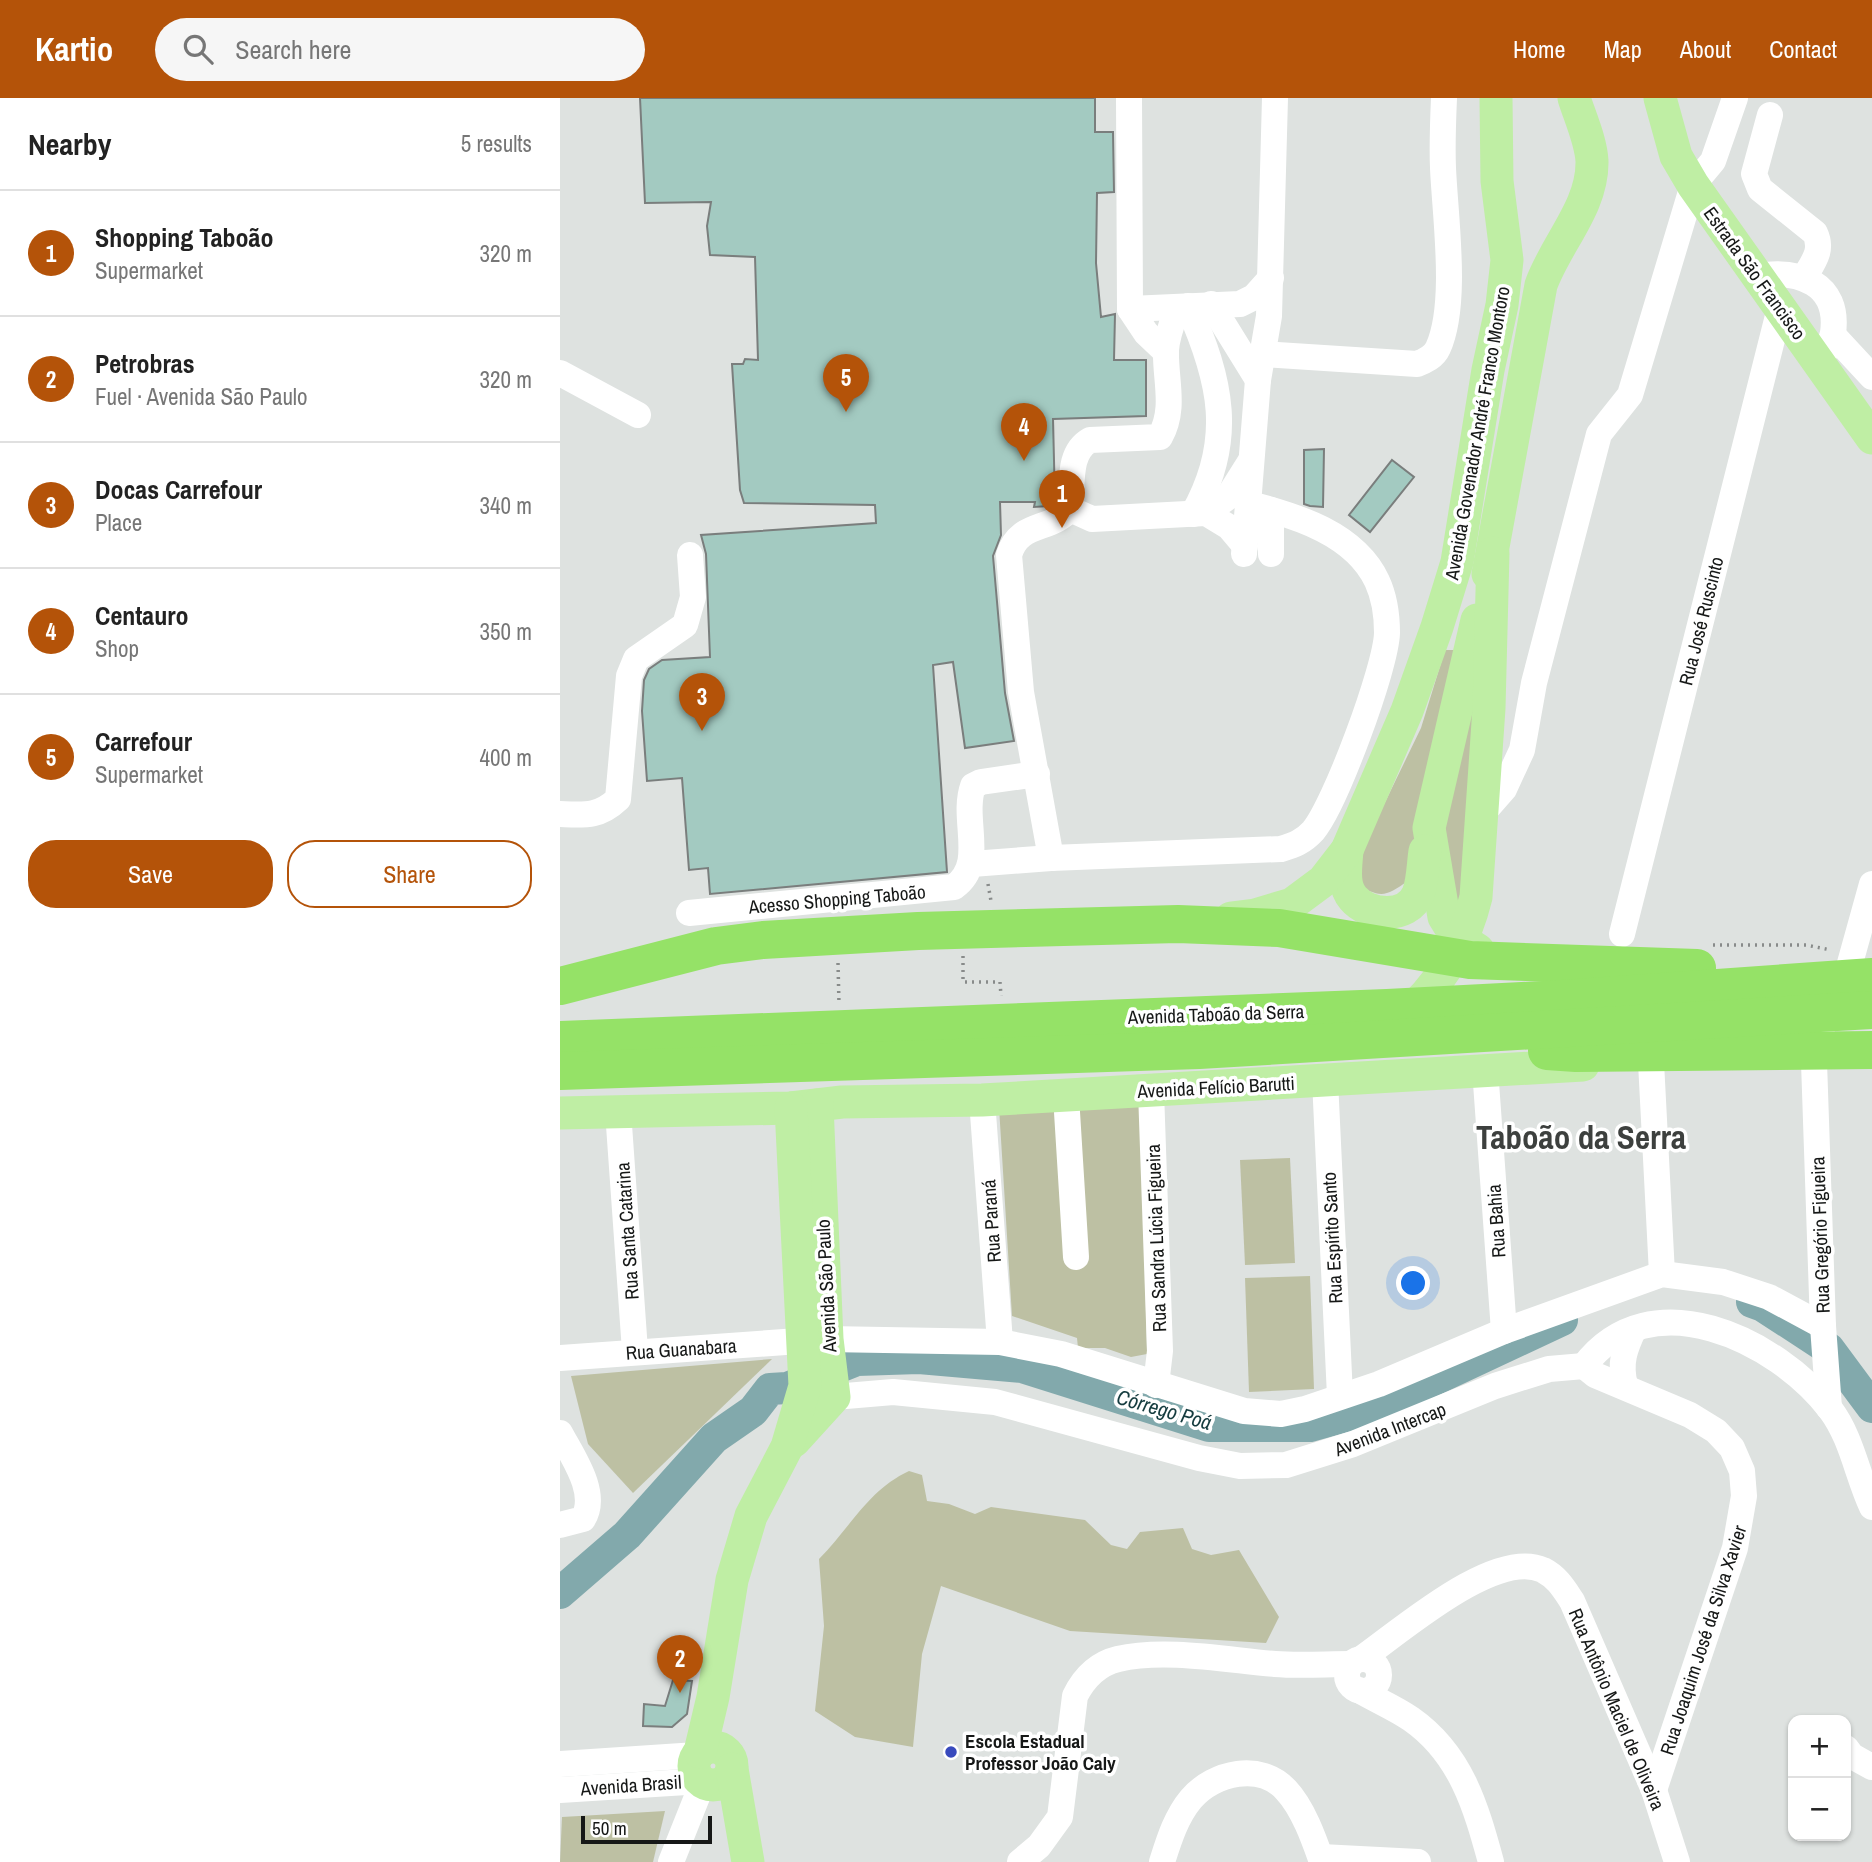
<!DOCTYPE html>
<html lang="en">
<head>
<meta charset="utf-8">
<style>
	:root { --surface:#fff; --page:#f6f6f6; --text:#222; --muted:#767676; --line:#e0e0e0; --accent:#b45309 }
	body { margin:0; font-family:"Archivo Narrow",sans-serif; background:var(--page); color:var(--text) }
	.controls { position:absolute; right:21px; bottom:21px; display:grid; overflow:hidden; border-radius:14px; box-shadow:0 2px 5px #0004 }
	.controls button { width:63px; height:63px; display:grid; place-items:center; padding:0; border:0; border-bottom:2px solid var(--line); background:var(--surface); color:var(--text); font:35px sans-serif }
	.scale { position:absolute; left:21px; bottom:18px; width:131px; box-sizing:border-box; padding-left:7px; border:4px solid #161817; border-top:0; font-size:19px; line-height:24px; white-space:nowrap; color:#161817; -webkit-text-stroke:5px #fff; paint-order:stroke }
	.you { position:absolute; left:854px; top:1186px; width:24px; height:24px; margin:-18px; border:5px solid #fff; border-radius:50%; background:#1a73e8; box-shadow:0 0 0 10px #1a73e833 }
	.badge { display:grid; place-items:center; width:46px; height:46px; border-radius:50%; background:var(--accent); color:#fff; font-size:23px; font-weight:700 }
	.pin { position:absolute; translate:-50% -58px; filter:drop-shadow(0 2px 4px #0008) }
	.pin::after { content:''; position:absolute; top:37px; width:24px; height:21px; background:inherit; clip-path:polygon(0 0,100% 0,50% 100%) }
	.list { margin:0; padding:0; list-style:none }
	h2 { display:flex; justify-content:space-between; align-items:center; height:91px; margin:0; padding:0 28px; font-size:30px }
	h2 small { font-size:23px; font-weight:400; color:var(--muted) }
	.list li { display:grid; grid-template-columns:46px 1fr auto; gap:21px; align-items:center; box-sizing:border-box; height:126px; padding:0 28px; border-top:2px solid var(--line) }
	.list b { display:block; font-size:26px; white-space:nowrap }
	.list p { margin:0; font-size:23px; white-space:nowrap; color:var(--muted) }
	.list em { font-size:23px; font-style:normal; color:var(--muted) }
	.actions { display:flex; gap:14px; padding:21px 28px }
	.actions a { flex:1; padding:16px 0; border:2px solid var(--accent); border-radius:28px; text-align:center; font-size:24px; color:var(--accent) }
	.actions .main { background:var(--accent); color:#fff }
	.icon { flex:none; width:38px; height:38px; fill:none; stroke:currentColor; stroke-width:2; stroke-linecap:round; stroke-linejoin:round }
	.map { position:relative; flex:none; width:1312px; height:1764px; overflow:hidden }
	header { display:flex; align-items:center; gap:42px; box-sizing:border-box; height:98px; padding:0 35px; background:var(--accent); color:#fff }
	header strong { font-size:33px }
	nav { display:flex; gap:38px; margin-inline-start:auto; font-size:24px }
	.search { width:490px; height:63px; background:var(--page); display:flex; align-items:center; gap:18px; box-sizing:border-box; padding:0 24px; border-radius:38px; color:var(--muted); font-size:26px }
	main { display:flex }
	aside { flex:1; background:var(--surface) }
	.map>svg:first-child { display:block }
	.green { fill:#bdc0a3 }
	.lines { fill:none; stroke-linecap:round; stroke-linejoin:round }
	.river { stroke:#82a9ac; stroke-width:32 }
	.building { fill:#a3cac1; stroke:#7a7e7d; stroke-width:2 }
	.path { stroke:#888b8a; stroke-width:3.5; stroke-dasharray:2 5; stroke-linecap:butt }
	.minor { stroke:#fff; stroke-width:26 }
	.major { stroke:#bfeea4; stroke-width:33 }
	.highway { stroke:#95e267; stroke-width:38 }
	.poi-dot { fill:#384abd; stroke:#fff; stroke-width:2.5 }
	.labels { text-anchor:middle; stroke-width:7; stroke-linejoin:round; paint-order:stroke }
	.street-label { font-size:19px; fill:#161817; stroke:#fff }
	.poi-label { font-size:19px; font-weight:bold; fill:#161817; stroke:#fff; text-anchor:start }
	.water-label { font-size:21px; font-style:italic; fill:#153c3f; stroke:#fff }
	.town-label { font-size:33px; font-weight:bold; fill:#3d403e; stroke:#fff }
</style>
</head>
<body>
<header>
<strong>Kartio</strong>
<div class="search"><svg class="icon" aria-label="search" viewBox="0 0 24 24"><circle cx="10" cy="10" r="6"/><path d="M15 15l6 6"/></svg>Search here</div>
<nav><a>Home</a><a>Map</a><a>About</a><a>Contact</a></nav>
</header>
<main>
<aside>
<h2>Nearby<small>5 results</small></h2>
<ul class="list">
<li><span class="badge">1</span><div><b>Shopping Taboão</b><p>Supermarket</p></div><em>320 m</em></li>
<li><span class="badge">2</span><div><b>Petrobras</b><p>Fuel · Avenida São Paulo</p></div><em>320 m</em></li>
<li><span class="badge">3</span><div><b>Docas Carrefour</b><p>Place</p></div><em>340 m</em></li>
<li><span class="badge">4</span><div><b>Centauro</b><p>Shop</p></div><em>350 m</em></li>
<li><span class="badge">5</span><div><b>Carrefour</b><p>Supermarket</p></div><em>400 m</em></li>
</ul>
<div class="actions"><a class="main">Save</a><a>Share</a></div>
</aside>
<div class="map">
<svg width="1312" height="1764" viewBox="0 0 1312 1764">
	<rect width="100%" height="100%" fill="#dee2e0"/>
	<!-- green -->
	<g class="green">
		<path d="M 885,552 L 895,552 L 849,782 C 824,800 821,800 794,785 L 799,758 L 861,630 Z"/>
		<path d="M 914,555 L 912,688 L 902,810 L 891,806 L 885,733 Z"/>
		<path d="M 581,1008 L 587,1256 L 571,1259 L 545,1250 L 518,1250 L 517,1240 L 452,1218 L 439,1009 Z"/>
		<path d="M 730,1060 L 735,1165 L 685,1167 L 680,1062 Z"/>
		<path d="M 750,1178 L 754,1291 L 689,1294 L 685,1180 Z"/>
		<path d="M 212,1261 L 73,1395 L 28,1346 L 11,1278 Z"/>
		<path d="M 349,1373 L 362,1377 L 367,1403 L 389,1406 L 415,1416 L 431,1409 L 525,1422 L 551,1447 L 567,1451 L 580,1434 L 623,1430 L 632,1451 L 651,1457 L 679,1452 L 719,1519 L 706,1545 L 510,1533 L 381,1488 L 362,1556 L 353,1649 L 295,1639 L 255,1613 L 264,1528 L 259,1461 C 290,1430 308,1392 349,1373 Z"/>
		<path d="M 105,1713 L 93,1764 L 0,1764 L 2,1719 Z"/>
	</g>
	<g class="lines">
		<!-- river -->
		<g class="river">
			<path d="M 1192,1204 L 1203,1208 L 1269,1251 L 1312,1309"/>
			<path d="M 0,1495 L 67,1437 L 154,1340 L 193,1313 L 210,1291 L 227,1290 L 297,1262 L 359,1260 L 462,1269 L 649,1328 L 750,1328 L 814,1310 L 1002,1222"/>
		</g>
	</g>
	<!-- building -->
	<g class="building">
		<path d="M 80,0 L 535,0 L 535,34 L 553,34 L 554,94 L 537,95 L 536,165 L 541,219 L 555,216 L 554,262 L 586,262 L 586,318 L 493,321 L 495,404 L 489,408 L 474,409 L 475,404 L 440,404 L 441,437 L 433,458 L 445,595 L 454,643 L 405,650 L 393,564 L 373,567 L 387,774 L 150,796 L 148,770 L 129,772 L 122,680 L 87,683 L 82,613 L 84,582 L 89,571 L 102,562 L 150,559 L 146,456 L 141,437 L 316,425 L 315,407 L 184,405 L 180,392 L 172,266 L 183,266 L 185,261 L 198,262 L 195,159 L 150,157 L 147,128 L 151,104 L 85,105 Z"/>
		<path d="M 764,351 L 763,409 L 750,408 L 744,406 L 744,352 Z"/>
		<path d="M 832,362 L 854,379 L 810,434 L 789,417 Z"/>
		<path d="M 113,1582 L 132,1583 L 127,1616 L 112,1629 L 83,1628 L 84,1606 L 105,1608 Z"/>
	</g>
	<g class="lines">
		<!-- path -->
		<g class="path">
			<path d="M 428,786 L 431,803"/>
			<path d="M 1153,847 L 1246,847 L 1271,852"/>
			<path d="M 403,858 L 403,884 L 440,884 L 441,898"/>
			<path d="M 278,865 L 279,906"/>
		</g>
		<!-- minor -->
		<g class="minor">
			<path d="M 569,0 L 570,211 L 586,235 L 606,254"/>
			<path d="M 1210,17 L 1194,76 L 1200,91 L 1255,135 C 1263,152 1254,163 1245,178"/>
			<path d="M 1197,178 C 1238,171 1280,185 1273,235 C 1271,245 1264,256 1259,265"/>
			<path d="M 651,206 L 698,282"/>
			<path d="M 628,208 C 661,282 675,342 633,416"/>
			<path d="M 570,211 L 680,206 L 694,199 L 711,180"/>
			<path d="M 1273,237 L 1312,279"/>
			<path d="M 702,256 L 857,266 C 865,263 874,259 878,250 C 898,206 885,118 883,70 C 882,47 883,23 884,0"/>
			<path d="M 0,275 L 78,317"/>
			<path d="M 510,411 L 532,421 L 646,415 L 669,429 L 685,448"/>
			<path d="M 646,415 L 668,399 L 690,364"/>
			<path d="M 684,456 L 698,282 L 709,218 L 715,0"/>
			<path d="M 711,456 L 711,412"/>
			<path d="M 923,715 L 944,691 L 962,652 L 974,585 L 1039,336 L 1070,297 L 1133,87 L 1153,63 L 1175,0"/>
			<path d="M 0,716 C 25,717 39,719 58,701 L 69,578 L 76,561 L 125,527 L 133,499 L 130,457"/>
			<path d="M 491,760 L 461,594 L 449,457 C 459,423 490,434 510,411 C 513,387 507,355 530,342 L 600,339 C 616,310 605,282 606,252 C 607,236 613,223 618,209"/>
			<path d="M 412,766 L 491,760 L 721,751 C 734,747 743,744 753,733 C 775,707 826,570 827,535 C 827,519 824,498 817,483 C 795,436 737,418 690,406"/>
			<path d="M 129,815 L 394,789 C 427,766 401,722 413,688 L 421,684 L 477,676"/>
			<path d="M 1062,836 L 1220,210"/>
			<path d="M 1282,894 L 1312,786"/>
			<path d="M 1263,939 L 1254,964 L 1263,1228 L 1269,1310"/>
			<path d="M 1091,964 L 1102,1176"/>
			<path d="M 925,971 L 944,1233"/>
			<path d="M 765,982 L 780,1298"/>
			<path d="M 591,993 L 600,1253 L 596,1287"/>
			<path d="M 506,998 L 516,1159"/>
			<path d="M 422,1002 L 440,1244"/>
			<path d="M 58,1013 L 75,1253"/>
			<path d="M 0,1260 L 267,1241 L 440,1244 L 501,1256 L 684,1313 L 721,1316 L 745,1311 L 819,1286 L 944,1233 L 1102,1176 L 1163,1184 L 1209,1199 L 1263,1228"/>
			<path d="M 1024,1268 L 1035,1277 L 1130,1317 L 1156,1333 L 1172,1350 L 1182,1373 L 1184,1398 L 1175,1450 L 1094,1692"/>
			<path d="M 1024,1268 C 1090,1180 1217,1242 1270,1311 C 1292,1340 1297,1377 1312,1409"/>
			<path d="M 1065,1287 C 1059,1265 1065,1250 1074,1231"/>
			<path d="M 274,1299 L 333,1294 L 435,1304 L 639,1360 L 680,1368 L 726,1367 L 793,1346 L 935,1288 L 989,1271 L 1024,1268"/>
			<path d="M 0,1335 C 12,1358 39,1395 23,1421 L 0,1427"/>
			<path d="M 801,1561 C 841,1533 935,1450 983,1472 C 997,1479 1004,1491 1012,1503 L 1094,1692 L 1117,1764"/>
			<circle cx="803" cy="1577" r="16"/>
			<path d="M 799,1592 C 816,1602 835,1610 851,1621 C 901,1656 916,1709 931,1764"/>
			<path d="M 1286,1650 L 1292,1658 L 1312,1669"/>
			<path d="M 0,1666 L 137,1657"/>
			<path d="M 0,1692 L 142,1683"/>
			<path d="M 761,1759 L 858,1764"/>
			<path d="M 111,1764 L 143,1684"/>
			<path d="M 460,1764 L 479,1748 L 500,1719 L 515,1598 C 524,1580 537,1566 558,1561 C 605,1550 667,1562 715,1566 C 740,1568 766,1566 791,1566"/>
			<path d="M 602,1764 C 609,1742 616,1719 631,1701 C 654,1674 701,1664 726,1692 C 743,1710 754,1741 762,1764"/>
		</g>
		<!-- major -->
		<g class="major">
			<path d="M 1100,0 L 1116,58 L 1133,87 L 1312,340"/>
			<path d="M 928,476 L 981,187 C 996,145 1033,109 1032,63 C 1031,43 1020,19 1014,0"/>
			<path d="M 917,522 L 869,730 L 884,819 L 895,837 L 918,852"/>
			<path d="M 787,752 C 786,768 782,787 793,800 C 808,818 847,822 858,796 C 863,784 863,766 865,753"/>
			<path d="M 671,820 L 695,817 L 732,806 L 763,783 L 787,752 L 847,613 L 877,529 L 897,464 L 928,272 L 942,207 L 947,162 L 937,83 L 936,0"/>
			<path d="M 841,921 C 879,889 904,848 916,799 L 929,610 L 933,455"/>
			<path d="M 0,1015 L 231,1010 L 282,1004 L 422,1002 L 1023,967"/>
			<path d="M 234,1343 L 274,1299 L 267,1241 L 257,1007"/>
			<circle cx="153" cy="1668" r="19"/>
			<path d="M 140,1654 L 153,1599 L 172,1482 L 191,1418 L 227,1349 L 245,1288 L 231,1010"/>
			<path d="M 172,1671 L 188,1764"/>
		</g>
		<!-- highway -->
		<g class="highway">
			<path d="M 0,888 L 156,848 L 203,842 L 358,833 L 618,826 L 719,830 L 910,862 L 1137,870"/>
			<path d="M 0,942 L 827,910 L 1002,901 L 1312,879"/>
			<path d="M 987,953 L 1016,955 L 1312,952"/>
			<path d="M 0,973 L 639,952 L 1312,912"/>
		</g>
	</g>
	<!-- markers -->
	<circle class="poi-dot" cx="391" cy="1654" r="7"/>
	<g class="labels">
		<!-- street labels -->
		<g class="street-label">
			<text transform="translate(1195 175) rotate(54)" y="7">Estrada São Francisco</text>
			<text transform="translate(917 335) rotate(-80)" y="7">Avenida Govenador André Franco Montoro</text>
			<text transform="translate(1141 523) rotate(-76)" y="7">Rua José Ruscinto</text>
			<text transform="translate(277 801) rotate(-5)" y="7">Acesso Shopping Taboão</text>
			<text transform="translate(656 916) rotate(-2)" y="7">Avenida Taboão da Serra</text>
			<text transform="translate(656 989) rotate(-3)" y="7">Avenida Felício Barutti</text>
			<text transform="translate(431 1123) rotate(-94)" y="7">Rua Paraná</text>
			<text transform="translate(936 1123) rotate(-94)" y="7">Rua Bahia</text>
			<text transform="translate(67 1133) rotate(-94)" y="7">Rua Santa Catarina</text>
			<text transform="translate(1260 1137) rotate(-92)" y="7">Rua Gregório Figueira</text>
			<text transform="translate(596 1140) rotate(-92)" y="7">Rua Sandra Lúcia Figueira</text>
			<text transform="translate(772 1140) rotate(-93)" y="7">Rua Espírito Santo</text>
			<text transform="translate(266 1188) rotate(-93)" y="7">Avenida São Paulo</text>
			<text transform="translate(121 1251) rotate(-4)" y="7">Rua Guanabara</text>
			<text transform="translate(830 1331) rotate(-21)" y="7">Avenida Intercap</text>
			<text transform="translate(1143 1542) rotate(-72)" y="7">Rua Joaquim José da Silva Xavier</text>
			<text transform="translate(1057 1611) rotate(67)" y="7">Rua Antônio Maciel de Oliveira</text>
			<text transform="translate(71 1687) rotate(-4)" y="7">Avenida Brasil</text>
		</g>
		<!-- poi labels -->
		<g class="poi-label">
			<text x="405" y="1650">Escola Estadual<tspan x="405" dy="22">Professor João Caly</tspan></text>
		</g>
		<!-- water labels -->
		<g class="water-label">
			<text transform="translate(604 1312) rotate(16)" y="7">Córrego Poá</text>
		</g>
		<!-- town labels -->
		<g class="town-label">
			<text x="1021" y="1051">Taboão da Serra</text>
		</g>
	</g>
</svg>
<div class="controls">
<button>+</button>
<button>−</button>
</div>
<div class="scale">50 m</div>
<div class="you"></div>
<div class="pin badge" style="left:502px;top:430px">1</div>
<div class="pin badge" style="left:120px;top:1595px">2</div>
<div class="pin badge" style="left:142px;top:633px">3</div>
<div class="pin badge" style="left:464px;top:363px">4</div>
<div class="pin badge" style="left:286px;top:314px">5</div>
</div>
</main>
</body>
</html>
